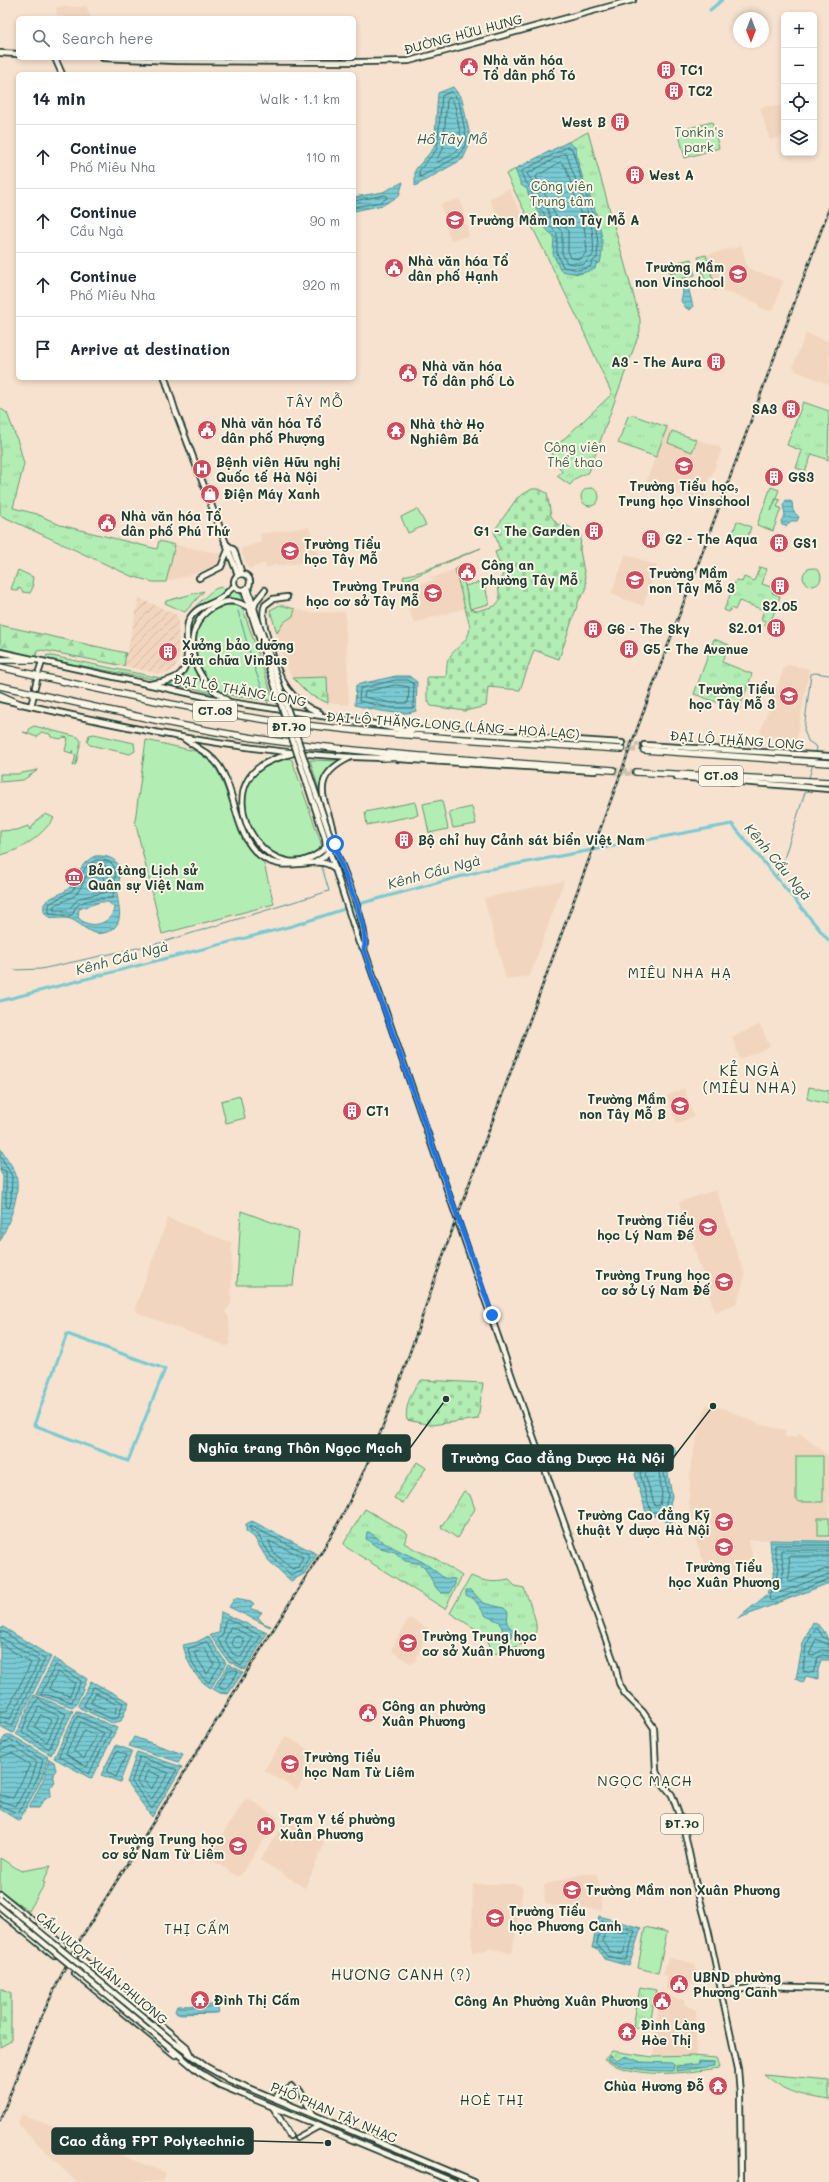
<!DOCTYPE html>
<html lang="en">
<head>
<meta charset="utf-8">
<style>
	:root { --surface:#fff; --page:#f6f6f7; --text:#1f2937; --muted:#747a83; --line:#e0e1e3 }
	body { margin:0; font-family:Mali,sans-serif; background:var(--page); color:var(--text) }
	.controls { position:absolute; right:12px; top:12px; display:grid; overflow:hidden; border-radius:6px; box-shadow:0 2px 6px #0003 }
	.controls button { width:36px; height:36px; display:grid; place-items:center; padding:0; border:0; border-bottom:1px solid var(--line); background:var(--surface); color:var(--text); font:20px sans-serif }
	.compass { position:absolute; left:733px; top:12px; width:36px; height:36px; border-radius:50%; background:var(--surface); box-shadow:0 2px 6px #0003; rotate:180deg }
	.stop { position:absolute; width:12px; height:12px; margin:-9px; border:3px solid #1a73e8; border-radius:50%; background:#fff }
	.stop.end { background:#1a73e8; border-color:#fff; box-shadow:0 1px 4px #0008 }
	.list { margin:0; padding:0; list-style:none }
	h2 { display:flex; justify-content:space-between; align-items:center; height:52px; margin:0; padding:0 16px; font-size:17px }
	h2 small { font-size:13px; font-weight:400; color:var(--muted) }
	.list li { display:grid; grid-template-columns:26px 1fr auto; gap:12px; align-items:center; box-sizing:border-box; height:64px; padding:0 16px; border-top:1px solid var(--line) }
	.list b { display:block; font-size:15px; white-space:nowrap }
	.list p { margin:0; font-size:13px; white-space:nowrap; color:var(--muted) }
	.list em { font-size:13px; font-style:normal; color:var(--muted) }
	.icon { flex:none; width:22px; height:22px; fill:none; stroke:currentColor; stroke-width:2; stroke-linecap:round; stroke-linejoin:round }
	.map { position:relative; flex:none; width:829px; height:2182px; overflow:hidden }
	.search { position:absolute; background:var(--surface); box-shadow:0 2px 6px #0003; left:16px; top:16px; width:340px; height:44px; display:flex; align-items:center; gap:10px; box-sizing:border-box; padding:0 14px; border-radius:6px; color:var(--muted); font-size:15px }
	.panel { position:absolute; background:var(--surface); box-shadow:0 2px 6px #0003; left:16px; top:72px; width:340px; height:308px; border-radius:6px }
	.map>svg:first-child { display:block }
	.built { fill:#f2d5be }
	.industrial { fill:url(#industrial-furrows) }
	.grass { fill:#b2eeb3; stroke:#689674 }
	.forest { fill:url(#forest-firs); stroke:#689674 }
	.cemetery { fill:url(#cemetery-stones); stroke:#689674 }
	.park { fill:url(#park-tufts); stroke:#689674 }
	.water { fill:url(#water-rules); stroke:#559293; fill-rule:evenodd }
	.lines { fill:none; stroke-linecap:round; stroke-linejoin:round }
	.shore { stroke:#437573; stroke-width:1 }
	.stream { stroke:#559293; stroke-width:1 }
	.canal { stroke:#79cad2; stroke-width:3 }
	.major-tunnel { stroke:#cbc1af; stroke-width:4.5; stroke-dasharray:4.5 2; stroke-linecap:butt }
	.highway-tunnel { stroke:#cbc1af; stroke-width:5.5; stroke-dasharray:5.5 3; stroke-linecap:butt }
	.major-casing { stroke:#1f3d34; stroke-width:8 }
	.highway-casing { stroke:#1f3d34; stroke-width:8 }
	.major { stroke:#fcf5e5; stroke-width:4.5 }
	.highway { stroke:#fcf5e5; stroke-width:5.5 }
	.rail-casing { stroke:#1f3d34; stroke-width:2.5 }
	.rail { stroke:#fcf5e5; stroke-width:1; stroke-dasharray:3; stroke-linecap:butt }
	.major-bridge-casing { stroke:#1f3d34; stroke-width:8; stroke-linecap:butt }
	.major-bridge { stroke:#fcf5e5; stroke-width:4.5 }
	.route { stroke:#1a73e8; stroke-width:5 }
	.labels { text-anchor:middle; stroke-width:4; stroke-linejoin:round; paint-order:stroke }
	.shield { fill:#fcf5e5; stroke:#617469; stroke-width:1 }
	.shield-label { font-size:12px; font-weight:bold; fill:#1f3d34 }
	.street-label { font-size:13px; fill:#1f3d34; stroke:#fcf5e5 }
	.poi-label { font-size:13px; font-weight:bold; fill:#1f3d34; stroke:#fcf5e5; text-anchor:start }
	.park-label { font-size:13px; fill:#3c604d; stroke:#fcf5e5 }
	.water-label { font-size:14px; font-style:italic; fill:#315954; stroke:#fcf5e5 }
	.neighbourhood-label { font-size:14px; letter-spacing:1px; fill:#1f3d34; stroke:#fcf5e5 }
	.quarter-label { font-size:15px; letter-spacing:1px; fill:#1f3d34; stroke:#fcf5e5 }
	.leader { fill:none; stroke:#1f3d34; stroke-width:1.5 }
	.callout-dot { fill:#1f3d34; stroke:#fcf5e5; stroke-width:1.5 }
	.callout { fill:#1f3d34; stroke:#1f3d34; stroke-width:1.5 }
	.callout-label { font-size:14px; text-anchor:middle; font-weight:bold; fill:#fff }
</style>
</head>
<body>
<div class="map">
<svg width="829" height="2182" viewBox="0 0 829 2182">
	<defs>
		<pattern id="industrial-furrows" width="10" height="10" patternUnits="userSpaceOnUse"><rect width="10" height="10" fill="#f2d5be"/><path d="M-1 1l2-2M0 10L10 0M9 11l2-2" fill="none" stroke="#cfb8a4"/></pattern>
		<pattern id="forest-firs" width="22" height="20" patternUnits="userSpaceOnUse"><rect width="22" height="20" fill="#b2eeb3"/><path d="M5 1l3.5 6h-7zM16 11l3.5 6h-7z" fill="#99cd9b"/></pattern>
		<pattern id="cemetery-stones" width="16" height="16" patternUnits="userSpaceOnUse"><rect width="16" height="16" fill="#b2eeb3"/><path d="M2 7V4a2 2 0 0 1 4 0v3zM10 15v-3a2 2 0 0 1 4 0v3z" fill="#99cd9b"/></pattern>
		<pattern id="park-tufts" width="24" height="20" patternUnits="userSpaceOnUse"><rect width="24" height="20" fill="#b2eeb3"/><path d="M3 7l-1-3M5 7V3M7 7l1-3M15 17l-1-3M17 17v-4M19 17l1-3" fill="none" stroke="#99cd9b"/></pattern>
		<pattern id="water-rules" width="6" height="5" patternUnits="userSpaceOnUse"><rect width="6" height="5" fill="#79cad2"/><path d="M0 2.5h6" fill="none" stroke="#63a5ab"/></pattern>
	</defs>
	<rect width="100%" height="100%" fill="#f6e2ce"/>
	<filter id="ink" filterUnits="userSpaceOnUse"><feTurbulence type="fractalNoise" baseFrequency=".025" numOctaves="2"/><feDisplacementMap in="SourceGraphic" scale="8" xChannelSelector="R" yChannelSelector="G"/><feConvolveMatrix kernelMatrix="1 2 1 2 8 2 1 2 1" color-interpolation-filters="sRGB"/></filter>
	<g filter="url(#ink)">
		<!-- built -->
		<g class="built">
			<path d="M 86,5 L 91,18 L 63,18 L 63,16 L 57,15 L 56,7 L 80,7 Z"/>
			<path d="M 767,106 L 784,106 L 784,136 L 770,140 L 760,108 Z"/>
			<path d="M 509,189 L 524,220 L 503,226 L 489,199 Z"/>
			<path d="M 460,199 L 469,236 L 450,240 L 441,204 Z"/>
			<path d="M 742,246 L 747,268 L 783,281 L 774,308 L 770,311 L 759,307 L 758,303 L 717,288 L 716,290 L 706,255 Z"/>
			<path d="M 806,333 L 829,342 L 829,384 L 796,371 L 793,366 Z"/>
			<path d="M 667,427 L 672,431 L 720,447 L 721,451 L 712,475 L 709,477 L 703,502 L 646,482 Z"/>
			<path d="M 309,527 L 320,560 L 278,566 L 275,565 L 266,568 L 265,563 L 249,569 L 240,549 L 261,542 L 260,534 Z"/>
			<path d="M 175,545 L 222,554 L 218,563 L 213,567 L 184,577 L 166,581 Z"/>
			<path d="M 626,554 L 657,566 L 643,606 L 611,594 Z"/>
			<path d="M 455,569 L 465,608 L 414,623 L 404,597 L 406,589 L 433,580 L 435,579 L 435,577 Z"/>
			<path d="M 280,605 L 312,613 L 345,612 L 349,705 L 325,703 L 317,699 L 302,689 L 292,677 L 286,665 L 270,610 Z"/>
			<path d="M 788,665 L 809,669 L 797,739 L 763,737 L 760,732 L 784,668 Z"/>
			<path d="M 564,881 L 530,976 L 506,979 L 484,898 Z"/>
			<path d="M 760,1025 L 770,1047 L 740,1059 L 732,1037 Z"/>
			<path d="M 684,1088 L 694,1116 L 677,1124 L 667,1096 Z"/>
			<path d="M 716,1190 L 745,1276 L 736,1304 L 715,1312 L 679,1202 Z"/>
			<path d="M 168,1218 L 232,1243 L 231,1303 L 225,1313 L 229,1316 L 230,1344 L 226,1346 L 138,1313 L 135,1308 Z"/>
			<path d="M 706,1405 L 725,1409 L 761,1425 L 785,1430 L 785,1437 L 796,1437 L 799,1433 L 829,1456 L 829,1539 L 748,1540 L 755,1563 L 736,1571 L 731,1571 L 729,1567 L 718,1571 L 711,1567 L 706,1569 L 694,1536 L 704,1532 L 691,1517 L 689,1501 L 691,1461 Z"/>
			<path d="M 409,1618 L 429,1629 L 430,1632 L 426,1639 L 424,1639 L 415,1662 L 410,1663 L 393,1652 L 392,1647 Z"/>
			<path d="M 285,1737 L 288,1737 L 314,1753 L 316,1758 L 297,1790 L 264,1770 Z"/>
			<path d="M 249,1799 L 277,1817 L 277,1820 L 241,1875 L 237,1876 L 212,1860 L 210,1853 L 245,1800 Z"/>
			<path d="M 289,1820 L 323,1841 L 324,1845 L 305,1888 L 260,1860 L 284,1822 Z"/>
			<path d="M 582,1874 L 596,1874 L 602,1894 L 602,1910 L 549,1905 L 545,1902 L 544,1885 Z"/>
			<path d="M 473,1884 L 517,1884 L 523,1888 L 512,1953 L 489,1948 L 488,1950 L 472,1952 Z"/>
			<path d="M 668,1957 L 695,1964 L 697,1972 L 694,1983 L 691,1982 L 686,1993 L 666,1990 L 668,1976 L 663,1975 Z"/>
			<path d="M 669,1995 L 676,1999 L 684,1999 L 684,2004 L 696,2010 L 696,2056 L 653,2057 L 658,2008 L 669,2008 Z"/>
			<path d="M 24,2115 L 166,2173 L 163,2182 L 76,2182 L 18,2124 L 20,2116 Z"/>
		</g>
		<!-- industrial -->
		<path class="industrial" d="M 139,598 L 177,615 L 178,618 L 179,659 L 173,670 L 167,673 L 161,674 L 124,666 Z"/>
		<!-- grass -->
		<g class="grass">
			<path d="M 691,259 L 693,266 L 669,272 L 667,265 Z"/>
			<path d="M 693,268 L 695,275 L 672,281 L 670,274 Z"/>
			<path d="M 672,431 L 697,440 L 692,452 L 668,443 Z"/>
			<path d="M 771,487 L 779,490 L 771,511 L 776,499 L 780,500 L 777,507 L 781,508 L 773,531 L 757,525 Z"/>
			<circle cx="590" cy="497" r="9"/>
			<path d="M 417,509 L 426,525 L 408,533 L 401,517 Z"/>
			<path d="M 737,521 L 751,527 L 746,542 L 736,538 L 733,533 Z"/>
			<path d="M 481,548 L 406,580 L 403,579 L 404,576 L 423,571 Z"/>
			<circle cx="812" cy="577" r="9"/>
			<path d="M 484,581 L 489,604 L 470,609 L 465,586 Z"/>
			<path d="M 222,587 L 225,590 C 215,605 195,600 186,622 L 186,662 L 178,675 L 163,681 L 45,659 L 47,655 L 160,678 C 197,682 179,640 185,622 C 188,612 195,607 202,600 C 209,594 213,588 222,587 Z"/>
			<path d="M 233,589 L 240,593 L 242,601 C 233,597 224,600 215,604 C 188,615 184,648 197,673 C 202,681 209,687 215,694 L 193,688 L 169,685 L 168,684 C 205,672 179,638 195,615 C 201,606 213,605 222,600 C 226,598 229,593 233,589 Z"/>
			<path d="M 204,591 L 185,612 L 165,603 L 166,601 Z"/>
			<path d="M 226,605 L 239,606 L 244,612 L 274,701 C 257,698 232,699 217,690 C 198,678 186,633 204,616 C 209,611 220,609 226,605 Z"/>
			<path d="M 280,605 L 295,609 L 293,616 L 284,622 L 277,633 L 270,610 Z"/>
			<path d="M 34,726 L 78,737 L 81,741 L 76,764 L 73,766 L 76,755 L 72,754 L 73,750 L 71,753 L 65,751 L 68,738 L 63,737 L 61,739 L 51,737 L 50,734 L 41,732 L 37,737 L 23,732 L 28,733 L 30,728 Z"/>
			<path d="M 94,734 L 134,743 L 135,751 L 130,754 L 90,745 L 87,742 L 89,735 Z"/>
			<path d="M 146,740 L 195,751 L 203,755 L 213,764 L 220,776 L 243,836 L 252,852 L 263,860 L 274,904 L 162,934 L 135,821 Z"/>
			<path d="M 288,758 L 292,760 L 322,846 C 314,862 282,862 270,852 C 250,837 236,797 253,776 C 261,766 277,762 288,758 Z"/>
			<path d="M 310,760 L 339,761 C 328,769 324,777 319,790 Z"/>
			<path d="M 38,770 L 23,780 L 0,782 L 0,774 L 17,774 Z"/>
			<path d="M 442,800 L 448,829 L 429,833 L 423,804 Z"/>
			<path d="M 415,802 L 418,815 L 367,825 L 365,812 Z"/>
			<path d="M 472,807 L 476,824 L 453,828 L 449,812 Z"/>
			<path d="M 46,814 L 54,818 C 41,836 23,850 0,855 L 0,831 L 17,830 L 28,826 L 30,830 L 38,819 Z"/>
			<path d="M 809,1087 L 829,1091 L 828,1104 L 807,1099 Z"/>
			<path d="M 240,1096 L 245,1118 L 226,1123 L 221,1101 Z"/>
			<path d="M 241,1211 L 299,1232 L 293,1285 L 237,1285 Z"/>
			<path d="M 796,1456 L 823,1456 L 823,1502 L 799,1502 L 796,1500 Z"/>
			<rect x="818" y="1518" width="11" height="18"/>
			<path d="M 0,1858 L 21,1871 L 51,1866 L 43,1882 L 45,1883 L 29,1911 L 0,1890 Z"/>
			<path d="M 645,1927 L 667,1932 L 658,1973 L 638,1968 Z"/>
		</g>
		<!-- forest -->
		<g class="forest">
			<path d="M 0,625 L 126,653 L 124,666 L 42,650 L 37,651 L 36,657 L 0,648 Z"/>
			<path d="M 327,677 L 328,703 L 310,695 L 293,678 Z"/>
		</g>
		<!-- cemetery -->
		<g class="cemetery">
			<path d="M 532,489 L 539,489 L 547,493 L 551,516 L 558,525 L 563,523 L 581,535 L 580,550 L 586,583 L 586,590 L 579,600 L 559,659 L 534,650 L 520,690 L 488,687 L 486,706 L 465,711 L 431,706 L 427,699 L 427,677 L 446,677 C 447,671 446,663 449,658 C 456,646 469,643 470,627 L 455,569 L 461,567 L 470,609 L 477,611 L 495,606 L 500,600 L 498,585 L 503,574 L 495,552 L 500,550 L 494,531 L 517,498 Z"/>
			<path d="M 422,1380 L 483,1383 L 478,1419 L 431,1425 L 407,1420 C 404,1409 412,1387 422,1380 Z"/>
			<path d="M 0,1988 L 11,1993 L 11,2041 L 0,2047 Z"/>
		</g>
		<!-- park -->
		<g class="park">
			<path d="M 712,122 L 719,148 L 685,158 L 678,131 Z"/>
			<path d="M 588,132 L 640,319 L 640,331 L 589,472 L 576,478 L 570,485 L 557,476 L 562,472 L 551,451 L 612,394 L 579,321 L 506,174 Z"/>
			<path d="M 706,255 L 716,290 L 706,283 L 698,257 Z"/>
			<path d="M 803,402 L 829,411 L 828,460 L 812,454 L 805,471 L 796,468 L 802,451 L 787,445 Z"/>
			<path d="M 0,408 L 7,413 L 19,445 L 24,464 L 13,508 L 37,514 L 60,525 L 157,549 L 159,541 L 175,545 L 166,582 L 153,582 L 131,576 L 0,515 Z"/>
			<path d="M 632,415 L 667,427 L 656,457 L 618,443 L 628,416 Z"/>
			<path d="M 760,567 L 767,569 L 762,584 L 774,588 L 772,593 L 780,596 L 769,627 L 764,625 L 765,621 L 761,619 L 764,610 L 739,601 L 735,610 L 731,608 L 729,612 L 724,610 L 736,580 L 742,582 L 744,577 L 754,581 Z"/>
			<path d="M 18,570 L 33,577 L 32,584 L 34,585 L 30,593 L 23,592 L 21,589 L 18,588 L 18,591 L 11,589 Z"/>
			<path d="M 714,639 L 729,645 L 722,662 L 752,674 L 739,710 L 694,694 Z"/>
			<path d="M 417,1462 L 426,1468 L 403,1503 L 394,1498 Z"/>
			<path d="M 464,1491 L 470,1495 L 475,1509 L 457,1538 L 441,1527 Z"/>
			<path d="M 365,1509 L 408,1534 L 404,1543 L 416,1550 L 433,1557 L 462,1576 L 445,1609 L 346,1547 L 344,1543 Z"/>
			<path d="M 471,1576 C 485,1582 494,1583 509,1580 L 515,1586 L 524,1588 C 542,1636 546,1638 494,1654 L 485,1635 L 450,1613 Z"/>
			<path d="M 640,1987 L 656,1990 L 649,2029 L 633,2027 Z"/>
			<path d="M 612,2051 L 653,2057 L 694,2056 L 716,2058 L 719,2068 C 683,2073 637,2080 604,2060 Z"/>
			<path d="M 764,2074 L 829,2080 L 829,2100 C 800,2095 787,2093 764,2074 Z"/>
		</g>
		<!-- water -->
		<g class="water">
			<path d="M 453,87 L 462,99 L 471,141 L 463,159 L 415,186 L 415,170 L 434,148 L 438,93 Z"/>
			<path d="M 568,142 L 576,148 C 578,184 611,224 600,263 L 596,264 L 595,269 L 579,274 L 561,271 L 553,254 L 554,236 C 547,231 541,224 540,215 C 534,206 529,199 527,189 L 521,185 L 515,169 Z"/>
			<path d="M 403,182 L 399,196 L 383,205 L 354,211 L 354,197 L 383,192 Z"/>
			<path d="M 685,284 L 688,286 L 693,307 L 690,310 L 686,308 L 681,301 L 683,293 L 682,286 Z"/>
			<path d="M 786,500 L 792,502 L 793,511 L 799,517 L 797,521 L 791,521 L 786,526 L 782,525 L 781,521 L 785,515 L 783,505 Z"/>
			<path d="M 396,676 L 409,676 L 417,682 L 416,711 C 402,717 370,709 355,705 L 356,685 Z"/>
			<path d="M 95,856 C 107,855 121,859 120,874 C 120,881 117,886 117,892 C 118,907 126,925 107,932 C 87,939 80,917 63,918 C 51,919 42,918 44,904 C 51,895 63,895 70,887 C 81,875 77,865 95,856 ZM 100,902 L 108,902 L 114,907 C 113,924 89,931 78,917 L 79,909 Z"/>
			<path d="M 0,1148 C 5,1156 13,1166 16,1175 C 21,1194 9,1223 0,1241 L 3,1177 L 0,1169 Z"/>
			<path d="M 672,1446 L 675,1449 L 676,1453 L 668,1474 L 672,1496 L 670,1505 L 676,1519 L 671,1523 L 666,1522 L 662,1516 L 649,1516 L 646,1512 L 635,1474 L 641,1464 C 646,1463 653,1463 657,1459 C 663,1453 662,1448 672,1446 Z"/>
			<path d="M 252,1521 L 317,1554 L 304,1574 L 291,1581 L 267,1559 L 254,1537 L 246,1531 L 246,1524 Z"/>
			<path d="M 367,1532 L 369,1532 L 386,1544 L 425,1563 L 444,1578 L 455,1579 L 455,1584 L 450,1593 L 441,1593 L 437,1589 L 424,1567 L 417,1563 L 405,1561 L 395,1552 L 377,1547 L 366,1539 Z"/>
			<path d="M 770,1540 L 829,1541 L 829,1583 L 737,1619 L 768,1594 L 775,1569 L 771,1552 Z"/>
			<path d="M 466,1590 L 471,1590 L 483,1603 L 504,1608 L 508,1612 L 507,1624 L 513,1630 L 512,1637 L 505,1638 L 500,1622 L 486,1616 L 474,1599 L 466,1595 Z"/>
			<path d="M 235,1598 L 251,1601 L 254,1604 L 251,1606 L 251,1609 L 262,1612 L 258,1617 L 263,1623 L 271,1626 L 270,1627 L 229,1607 Z"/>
			<path d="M 221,1612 L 267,1633 L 245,1670 L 228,1661 L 210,1635 L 219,1633 Z"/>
			<path d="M 813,1622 C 829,1629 829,1645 829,1660 L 821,1660 L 818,1670 L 818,1679 L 806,1676 L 803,1683 L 796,1679 L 803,1643 Z"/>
			<path d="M 3,1627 L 51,1657 L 13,1733 L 0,1726 L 0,1630 Z"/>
			<path d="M 208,1636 L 226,1663 L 211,1688 C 195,1679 187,1662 183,1645 L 197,1642 Z"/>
			<path d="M 54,1658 L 87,1679 L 77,1703 L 72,1707 L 36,1694 Z"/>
			<path d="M 228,1664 L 243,1672 L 228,1694 L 220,1693 L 213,1689 Z"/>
			<path d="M 91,1681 L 129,1702 L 121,1721 L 112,1723 L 80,1708 L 78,1705 Z"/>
			<path d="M 34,1695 L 73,1711 L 51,1755 L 16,1734 Z"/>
			<path d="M 76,1711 L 78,1711 L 117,1728 L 93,1777 L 90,1778 L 54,1758 Z"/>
			<path d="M 6,1735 L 11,1735 L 48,1757 L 42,1778 L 19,1821 L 0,1809 L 0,1744 Z"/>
			<path d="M 134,1737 L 183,1754 L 179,1762 L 129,1746 Z"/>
			<path d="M 116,1745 L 132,1751 L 120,1782 L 101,1775 Z"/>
			<path d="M 137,1752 L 182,1767 L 152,1817 L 127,1783 Z"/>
			<path d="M 49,1759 L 54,1762 L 56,1770 L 53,1774 L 55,1783 L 50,1787 L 51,1795 L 42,1802 L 39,1808 L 29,1808 L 44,1778 Z"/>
			<path d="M 599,1916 L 641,1928 L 629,1966 L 604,1959 L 598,1949 L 592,1948 Z"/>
			<path d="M 217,2005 L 219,2012 L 217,2013 L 177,2014 L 175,2011 L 177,2006 Z"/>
			<path d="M 610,2055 L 616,2061 L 626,2056 L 641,2062 L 672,2063 L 674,2065 L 673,2071 C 651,2071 626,2070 607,2060 Z"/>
			<path d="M 699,2061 L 714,2062 L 714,2066 L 676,2071 L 676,2066 L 698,2064 Z"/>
		</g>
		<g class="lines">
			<!-- shore -->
			<g class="shore">
				<path d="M 452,92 L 459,101 L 467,141 L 459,156 L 420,177 L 419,171 L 437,149 L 442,96 Z"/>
				<path d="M 450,98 C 456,104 456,111 457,118 C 463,143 464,152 437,162 L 436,160 L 443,149 L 447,100 Z"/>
				<path d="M 568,147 L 572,149 L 595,223 L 598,243 L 597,258 L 593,261 L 590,267 L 579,270 L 563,267 L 557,253 L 557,234 L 545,219 L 544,213 L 538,207 L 532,194 L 530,187 L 525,181 L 521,172 Z"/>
				<path d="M 564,154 L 567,155 C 576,186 597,221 593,255 L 583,265 L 567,263 L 562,253 L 562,232 L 550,218 L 548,210 L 537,193 L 535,185 L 527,174 Z"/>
				<path d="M 561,162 L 566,168 L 584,225 L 587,251 L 581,259 L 571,258 L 568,251 L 568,231 L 556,216 L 536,177 Z"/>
				<path d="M 354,201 L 385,195 L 388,197 L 381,202 L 354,207"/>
				<path d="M 396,680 L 408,680 L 414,684 L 413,708 L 391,708 L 359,701 L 360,689 Z"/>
				<path d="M 396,685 L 409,687 L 408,703 L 391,703 L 364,697 L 365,692 Z"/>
				<path d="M 96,860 C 125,858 113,881 113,898 C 104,899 83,898 76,907 C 74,909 74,913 72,915 L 55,915 L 49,913 L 49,904 L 73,890 L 86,867 Z"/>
				<path d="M 97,865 L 106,866 L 110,869 L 107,892 L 79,898 L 68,910 L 53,910 L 53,907 C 60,901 71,900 77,893 C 85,883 85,871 97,865 Z"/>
				<path d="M 99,871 L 105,873 L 102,886 L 88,889 L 92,877 Z"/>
				<path d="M 0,1155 L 12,1176 L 11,1202 L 9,1208 L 6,1206 L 6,1171 L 0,1169"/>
				<path d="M 669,1451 L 672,1453 L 664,1473 L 668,1495 L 666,1504 L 667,1512 L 651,1512 L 640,1474 L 642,1468 L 659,1463 L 665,1453 Z"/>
				<path d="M 657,1470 L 659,1472 L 662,1494 L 660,1505 L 655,1506 L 645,1475 L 646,1473 Z"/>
				<path d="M 250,1526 L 310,1555 L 302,1571 L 291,1575 L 271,1556 L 258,1535 L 250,1529 Z"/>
				<path d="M 269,1541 L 303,1557 L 298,1567 L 292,1569 L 274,1553 Z"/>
				<path d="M 829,1545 L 775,1545 L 775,1552 L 779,1569 L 769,1599 L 772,1601 L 829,1579"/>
				<path d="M 829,1550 L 781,1550 L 784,1570 L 778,1591 L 781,1592 L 829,1574"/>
				<path d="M 829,1556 L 789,1556 L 790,1570 L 788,1581 L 790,1582 L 829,1568"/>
				<path d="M 228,1619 L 261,1636 L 241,1666 L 230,1658 L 218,1640 L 223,1634 L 225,1621 Z"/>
				<path d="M 231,1627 L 253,1637 L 241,1657 L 233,1654 L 225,1641 Z"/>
				<path d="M 0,1632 L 4,1632 L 45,1659 L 12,1726 L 0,1722"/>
				<circle cx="238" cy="1642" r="6"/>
				<path d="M 0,1637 L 39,1661 L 10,1719 L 0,1717"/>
				<path d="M 829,1640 L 823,1637 L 818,1629 L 815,1629 L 806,1645 L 803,1671 L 813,1673 L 818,1657 L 823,1655 L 829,1656"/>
				<path d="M 207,1642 L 221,1664 L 209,1682 C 198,1677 190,1659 188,1649 Z"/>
				<path d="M 0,1643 L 31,1663 L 7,1711 L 0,1711"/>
				<path d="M 829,1645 L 816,1639 L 809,1655 L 812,1656 L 822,1650 L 829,1651"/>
				<path d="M 205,1649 L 214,1664 L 207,1674 L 194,1653 Z"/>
				<path d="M 56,1665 L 81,1681 L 72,1702 L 48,1695 L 41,1695 Z"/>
				<path d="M 228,1670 L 236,1670 L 238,1672 L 226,1689 L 221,1689 L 219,1686 Z"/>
				<path d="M 58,1672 L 75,1683 L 70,1696 L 49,1689 Z"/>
				<path d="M 94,1687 L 123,1703 L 118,1718 L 112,1719 L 84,1706 Z"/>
				<path d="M 96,1693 L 117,1705 L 115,1713 L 91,1703 Z"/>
				<path d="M 39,1698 L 45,1704 L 66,1714 L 49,1749 L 22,1732 L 28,1716 Z"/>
				<path d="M 39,1707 L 59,1716 L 47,1742 L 28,1730 Z"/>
				<path d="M 41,1715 L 51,1720 L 44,1733 L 35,1727 Z"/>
				<path d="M 78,1716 L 111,1731 L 89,1774 L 59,1756 Z"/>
				<path d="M 81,1722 L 104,1733 L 87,1767 L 66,1754 Z"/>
				<path d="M 85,1730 L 96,1736 L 84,1759 L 74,1751 Z"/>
				<path d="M 0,1746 L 10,1739 L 43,1760 L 38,1777 L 18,1813 L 0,1806"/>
				<path d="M 0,1751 L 11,1746 L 37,1762 L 33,1775 L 16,1806 L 0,1801"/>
				<path d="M 117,1751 L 126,1755 L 116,1777 L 107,1772 Z"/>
				<path d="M 0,1757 L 12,1753 L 30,1765 L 13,1798 L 0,1795"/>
				<path d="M 140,1757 L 177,1770 L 152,1809 L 132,1782 Z"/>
				<path d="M 144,1764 L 169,1773 L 151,1800 L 137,1782 Z"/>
				<path d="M 148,1771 L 160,1776 L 151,1789 L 144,1781 Z"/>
				<path d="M 603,1921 L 635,1931 L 626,1960 L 607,1956 L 597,1944 Z"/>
				<path d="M 606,1928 L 629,1934 L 623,1954 L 610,1951 L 603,1941 Z"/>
			</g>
			<!-- stream -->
			<g class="stream">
				<path d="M 238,611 L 254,667 L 268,703"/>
				<path d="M 816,753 L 817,747 L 808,741 L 804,730 L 811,674 L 815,673 L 829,675"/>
				<path d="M 809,778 L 813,764"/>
				<path d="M 776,877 L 781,868 L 806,789"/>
				<path d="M 15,970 L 41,969 L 160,943 L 329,891 L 322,867"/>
			</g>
			<!-- canal -->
			<g class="canal">
				<path d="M 710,10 L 722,0"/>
				<path d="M 0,1001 L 292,926 L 366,902 L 485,870 L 732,824 L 829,941"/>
				<path d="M 67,1334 L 165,1369 L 128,1461 L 34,1425 Z"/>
			</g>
			<!-- major-tunnel -->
			<g class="major-tunnel">
				<path d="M 622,743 L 644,745"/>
				<path d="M 613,773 L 637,774"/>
			</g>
			<!-- highway-tunnel -->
			<g class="highway-tunnel">
				<path d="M 622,749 L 644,750"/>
				<path d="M 613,770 L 636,772"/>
			</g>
			<!-- major casing -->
			<g class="major-casing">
				<g id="major">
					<path d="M 0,53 L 18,54"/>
					<path d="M 55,58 L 62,74"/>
					<path d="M 103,58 L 176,61 L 360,62 L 409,61 L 633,0"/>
					<path d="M 165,378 L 175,410 L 238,575"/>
					<path d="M 225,543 L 234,550 L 242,574"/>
					<circle cx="242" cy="582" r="8"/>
					<path d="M 199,578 L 221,567 L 228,550"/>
					<path d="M 248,588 L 256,615"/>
					<path d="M 244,590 L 252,616"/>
					<path d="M 287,597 L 273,599 L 265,605 C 258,619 278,676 288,689 C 296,700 307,708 320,713"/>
					<path d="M 254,608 L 256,601 L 265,590"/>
					<path d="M 0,652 L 229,702 L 381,725"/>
					<path d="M 39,671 L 42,662"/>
					<path d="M 150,684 C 181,680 189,674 187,641 C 187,634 186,627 189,620 C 196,606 209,606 221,598 C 227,594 229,589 235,586"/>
					<path d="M 35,687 L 37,679"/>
					<path d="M 0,699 C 126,728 254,756 383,758"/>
					<path d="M 228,701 C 219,694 209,688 203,678 C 187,655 188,620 215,606 C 228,599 237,600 249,608"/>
					<path d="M 31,706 L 34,694"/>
					<path d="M 406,729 L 622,743"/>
					<path d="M 183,738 C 195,747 210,753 219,766 C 235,790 235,830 255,851 C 282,879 314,853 333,867"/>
					<path d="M 644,745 L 829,756"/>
					<path d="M 293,753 C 281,757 267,760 257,769 C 214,806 275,897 326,847"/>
					<path d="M 351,757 C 298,782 336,809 335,848 C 343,870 370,929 364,949"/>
					<path d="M 398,759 L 595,771"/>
					<path d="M 677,777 L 829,789"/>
					<path d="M 325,838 L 326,847 L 329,850 L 359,943 L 364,949 L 513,1380 L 615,1665 L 619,1683 L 625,1694 L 643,1712 L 654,1728 L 656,1771 L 660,1780 L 672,1795 L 684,1829 L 695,1881 L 708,1929 L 738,2069 L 740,2094 L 741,2182"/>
					<path d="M 317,861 L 324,857 L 329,850 L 335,848"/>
					<path d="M 0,1894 L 63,1945 L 54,1956 L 0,1912"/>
					<path d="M 81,1958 L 188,2048 L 191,2054"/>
					<path d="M 74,1973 L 175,2055"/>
					<path d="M 721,1992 L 765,1986 L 829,1988"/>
					<path d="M 176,2044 L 205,2066 L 230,2080 L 474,2182"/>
					<path d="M 172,2049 L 199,2072 L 220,2085 L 454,2182"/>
					<path d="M 300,2091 L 313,2114"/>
					<path d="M 274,2098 L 292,2087"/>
					<path d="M 273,2107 L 290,2136"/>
					<path d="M 297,2138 L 319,2126"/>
				</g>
			</g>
			<!-- highway casing -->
			<g class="highway-casing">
				<g id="highway">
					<path d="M 0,660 L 34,660"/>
					<path d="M 0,667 C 112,693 227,718 342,729 C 435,739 529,743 622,749"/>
					<path d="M 0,686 C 84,704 168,725 253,738 C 372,755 493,761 613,770"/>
					<path d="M 0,695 L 20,704"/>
					<path d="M 378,724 L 410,732"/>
					<path d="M 644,750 L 829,763"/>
					<path d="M 380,758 L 403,757"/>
					<path d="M 636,772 L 829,782"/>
				</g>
			</g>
			<!-- major -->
			<use href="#major" class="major"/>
			<!-- highway -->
			<use href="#highway" class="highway"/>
			<!-- rail casing -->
			<g class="rail-casing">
				<path id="rail" d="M 0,2120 L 35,2030 L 73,1951 L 324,1548 C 382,1452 412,1342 450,1236 L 829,209"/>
			</g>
			<!-- rail -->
			<use href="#rail" class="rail"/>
			<!-- major-bridge casing -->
			<g class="major-bridge-casing">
				<g id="major-bridge">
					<path d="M 256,615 L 330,836"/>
					<path d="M 252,616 L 325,838"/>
					<path d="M 0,1899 L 176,2044"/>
					<path d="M 0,1907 L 172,2049"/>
				</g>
			</g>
			<!-- major-bridge -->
			<use href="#major-bridge" class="major-bridge"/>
		</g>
	</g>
	<g class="lines" filter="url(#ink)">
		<!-- route -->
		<path class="route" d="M 335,844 C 340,872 371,924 364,949 L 381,1000 L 492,1315"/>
	</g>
	<!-- icons -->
	<defs>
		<g id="civic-disc" transform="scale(1)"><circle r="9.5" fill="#d1495b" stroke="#fcf5e5"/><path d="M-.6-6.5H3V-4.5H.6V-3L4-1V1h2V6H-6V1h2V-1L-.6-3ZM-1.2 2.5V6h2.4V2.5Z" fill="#fff"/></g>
		<g id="building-disc" transform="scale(1)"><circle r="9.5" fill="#d1495b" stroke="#fcf5e5"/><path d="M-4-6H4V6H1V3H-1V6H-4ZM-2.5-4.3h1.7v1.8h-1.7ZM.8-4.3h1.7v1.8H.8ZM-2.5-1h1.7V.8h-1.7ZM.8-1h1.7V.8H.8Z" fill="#fff"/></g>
		<g id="school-disc" transform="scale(1)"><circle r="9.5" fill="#d1495b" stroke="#fcf5e5"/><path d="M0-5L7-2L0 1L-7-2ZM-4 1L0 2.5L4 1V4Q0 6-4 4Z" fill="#fff"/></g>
		<g id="temple-disc" transform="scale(1)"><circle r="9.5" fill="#d1495b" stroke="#fcf5e5"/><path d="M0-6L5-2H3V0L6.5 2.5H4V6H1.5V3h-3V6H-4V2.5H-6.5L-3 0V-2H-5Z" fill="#fff"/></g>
		<g id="hospital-disc" transform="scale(1)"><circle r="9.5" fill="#d1495b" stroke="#fcf5e5"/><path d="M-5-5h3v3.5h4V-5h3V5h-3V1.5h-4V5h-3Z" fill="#fff"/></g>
		<g id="shop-disc" transform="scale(1)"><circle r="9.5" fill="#d1495b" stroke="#fcf5e5"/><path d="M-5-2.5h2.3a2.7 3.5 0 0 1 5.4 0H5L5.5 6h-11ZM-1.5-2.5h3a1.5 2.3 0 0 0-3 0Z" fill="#fff"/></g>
		<g id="museum-disc" transform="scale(1)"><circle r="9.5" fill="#d1495b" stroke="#fcf5e5"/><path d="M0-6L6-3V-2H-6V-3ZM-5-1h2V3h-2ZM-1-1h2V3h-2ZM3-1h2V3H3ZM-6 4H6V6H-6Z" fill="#fff"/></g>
		<g id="university-disc" transform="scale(1)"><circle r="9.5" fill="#d1495b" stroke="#fcf5e5"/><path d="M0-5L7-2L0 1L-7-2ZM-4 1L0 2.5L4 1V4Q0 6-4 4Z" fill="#fff"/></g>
	</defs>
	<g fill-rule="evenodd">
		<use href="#civic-disc" x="469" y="67"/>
		<use href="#building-disc" x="666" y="70"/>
		<use href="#building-disc" x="674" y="91"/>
		<use href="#building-disc" x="620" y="122"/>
		<use href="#building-disc" x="635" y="175"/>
		<use href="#school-disc" x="455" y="220"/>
		<use href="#civic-disc" x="394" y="268"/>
		<use href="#school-disc" x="738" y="274"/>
		<use href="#building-disc" x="716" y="362"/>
		<use href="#civic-disc" x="408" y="373"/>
		<use href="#building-disc" x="791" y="409"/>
		<use href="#civic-disc" x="207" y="430"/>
		<use href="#temple-disc" x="396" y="431"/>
		<use href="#school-disc" x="684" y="466"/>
		<use href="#hospital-disc" x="202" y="469"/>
		<use href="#building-disc" x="774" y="477"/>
		<use href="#shop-disc" x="210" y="494"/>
		<use href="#civic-disc" x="107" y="523"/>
		<use href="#building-disc" x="594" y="531"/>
		<use href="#building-disc" x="651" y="539"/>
		<use href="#building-disc" x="779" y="543"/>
		<use href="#school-disc" x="290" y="551"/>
		<use href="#civic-disc" x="467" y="572"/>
		<use href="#school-disc" x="635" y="580"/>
		<use href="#building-disc" x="780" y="586"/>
		<use href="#school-disc" x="433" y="593"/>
		<use href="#building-disc" x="776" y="628"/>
		<use href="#building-disc" x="593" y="629"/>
		<use href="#building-disc" x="629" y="649"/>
		<use href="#building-disc" x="168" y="652"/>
		<use href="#school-disc" x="789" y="696"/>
		<use href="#building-disc" x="404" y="840"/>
		<use href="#museum-disc" x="74" y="877"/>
		<use href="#school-disc" x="680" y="1106"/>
		<use href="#building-disc" x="352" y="1111"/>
		<use href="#school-disc" x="708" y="1227"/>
		<use href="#school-disc" x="724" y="1282"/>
		<use href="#university-disc" x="724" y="1522"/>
		<use href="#school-disc" x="724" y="1547"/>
		<use href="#school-disc" x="408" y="1643"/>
		<use href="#civic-disc" x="368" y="1713"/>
		<use href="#school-disc" x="290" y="1764"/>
		<use href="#hospital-disc" x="266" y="1826"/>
		<use href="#school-disc" x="238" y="1846"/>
		<use href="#school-disc" x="572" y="1890"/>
		<use href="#school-disc" x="495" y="1918"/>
		<use href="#civic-disc" x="679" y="1984"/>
		<use href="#temple-disc" x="200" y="2000"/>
		<use href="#civic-disc" x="662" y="2001"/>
		<use href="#temple-disc" x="627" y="2032"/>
		<use href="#temple-disc" x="718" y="2086"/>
	</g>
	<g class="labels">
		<!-- shield labels -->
		<g class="shield">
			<rect x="193" y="701" width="44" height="20" rx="3"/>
			<rect x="268" y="717" width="42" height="20" rx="3"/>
			<rect x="699" y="766" width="44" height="20" rx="3"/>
			<rect x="661" y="1814" width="42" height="20" rx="3"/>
		</g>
		<g class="shield-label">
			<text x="215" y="715">CT.03</text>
			<text x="289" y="731">ĐT.70</text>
			<text x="721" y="780">CT.03</text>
			<text x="682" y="1828">ĐT.70</text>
		</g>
		<!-- street labels -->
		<g class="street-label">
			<text transform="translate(463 34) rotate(-15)" y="5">ĐƯỜNG HỮU HƯNG</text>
			<text transform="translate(240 690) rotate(10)" y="5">ĐẠI LỘ THĂNG LONG</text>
			<text transform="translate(453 725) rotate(4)" y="5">ĐẠI LỘ THĂNG LONG (LÁNG - HOÀ LẠC)</text>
			<text transform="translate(737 740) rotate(4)" y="5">ĐẠI LỘ THĂNG LONG</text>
			<text transform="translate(102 1968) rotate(40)" y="5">CẦU VƯỢT XUÂN PHƯƠNG</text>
			<text transform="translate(334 2112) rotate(23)" y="5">PHỐ PHAN TÂY NHẠC</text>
		</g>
		<!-- poi labels -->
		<g class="poi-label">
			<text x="483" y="65">Nhà văn hóa<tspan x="483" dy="15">Tổ dân phố Tó</tspan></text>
			<text x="680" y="75">TC1</text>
			<text x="688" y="96">TC2</text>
			<text x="606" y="127" text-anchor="end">West B</text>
			<text x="649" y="180">West A</text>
			<text x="469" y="225">Trường Mầm non Tây Mỗ A</text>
			<text x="408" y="266">Nhà văn hóa Tổ<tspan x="408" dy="15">dân phố Hạnh</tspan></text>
			<text x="724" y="272" text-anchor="end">Trường Mầm<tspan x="724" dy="15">non Vinschool</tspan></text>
			<text x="702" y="367" text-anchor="end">A3 - The Aura</text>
			<text x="422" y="371">Nhà văn hóa<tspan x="422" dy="15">Tổ dân phố Lò</tspan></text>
			<text x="777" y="414" text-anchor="end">SA3</text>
			<text x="221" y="428">Nhà văn hóa Tổ<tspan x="221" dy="15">dân phố Phượng</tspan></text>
			<text x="410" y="429">Nhà thờ Họ<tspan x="410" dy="15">Nghiêm Bá</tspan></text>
			<text x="216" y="467">Bệnh viện Hữu nghị<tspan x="216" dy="15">Quốc tế Hà Nội</tspan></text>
			<text x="788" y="482">GS3</text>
			<text x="684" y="491" text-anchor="middle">Trường Tiểu học,<tspan x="684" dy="15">Trung học Vinschool</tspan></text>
			<text x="224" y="499">Điện Máy Xanh</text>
			<text x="121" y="521">Nhà văn hóa Tổ<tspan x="121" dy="15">dân phố Phú Thứ</tspan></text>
			<text x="580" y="536" text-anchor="end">G1 - The Garden</text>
			<text x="665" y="544">G2 - The Aqua</text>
			<text x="793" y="548">GS1</text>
			<text x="304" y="549">Trường Tiểu<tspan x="304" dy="15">học Tây Mỗ</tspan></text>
			<text x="481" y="570">Công an<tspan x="481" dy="15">phường Tây Mỗ</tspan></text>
			<text x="649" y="578">Trường Mầm<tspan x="649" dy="15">non Tây Mỗ 3</tspan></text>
			<text x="419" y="591" text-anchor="end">Trường Trung<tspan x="419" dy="15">học cơ sở Tây Mỗ</tspan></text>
			<text x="780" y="611" text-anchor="middle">S2.05</text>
			<text x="762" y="633" text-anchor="end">S2.01</text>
			<text x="607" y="634">G6 - The Sky</text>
			<text x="182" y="650">Xưởng bảo dưỡng<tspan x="182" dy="15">sửa chữa VinBus</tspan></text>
			<text x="643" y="654">G5 - The Avenue</text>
			<text x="775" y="694" text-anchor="end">Trường Tiểu<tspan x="775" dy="15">học Tây Mỗ 3</tspan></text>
			<text x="418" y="845">Bộ chỉ huy Cảnh sát biển Việt Nam</text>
			<text x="88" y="875">Bảo tàng Lịch sử<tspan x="88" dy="15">Quân sự Việt Nam</tspan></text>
			<text x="666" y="1104" text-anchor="end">Trường Mầm<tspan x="666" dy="15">non Tây Mỗ B</tspan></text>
			<text x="366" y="1116">CT1</text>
			<text x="694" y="1225" text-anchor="end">Trường Tiểu<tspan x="694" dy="15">học Lý Nam Đế</tspan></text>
			<text x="710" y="1280" text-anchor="end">Trường Trung học<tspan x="710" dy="15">cơ sở Lý Nam Đế</tspan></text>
			<text x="710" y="1520" text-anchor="end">Trường Cao đẳng Kỹ<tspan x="710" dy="15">thuật Y dược Hà Nội</tspan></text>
			<text x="724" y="1572" text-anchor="middle">Trường Tiểu<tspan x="724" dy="15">học Xuân Phương</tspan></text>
			<text x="422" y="1641">Trường Trung học<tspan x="422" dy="15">cơ sở Xuân Phương</tspan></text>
			<text x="382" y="1711">Công an phường<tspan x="382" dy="15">Xuân Phương</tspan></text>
			<text x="304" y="1762">Trường Tiểu<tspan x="304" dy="15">học Nam Từ Liêm</tspan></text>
			<text x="280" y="1824">Trạm Y tế phường<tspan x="280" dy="15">Xuân Phương</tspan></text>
			<text x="224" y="1844" text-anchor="end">Trường Trung học<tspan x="224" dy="15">cơ sở Nam Từ Liêm</tspan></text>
			<text x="586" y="1895">Trường Mầm non Xuân Phương</text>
			<text x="509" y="1916">Trường Tiểu<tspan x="509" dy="15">học Phương Canh</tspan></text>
			<text x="693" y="1982">UBND phường<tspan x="693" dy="15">Phương Canh</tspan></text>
			<text x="214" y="2005">Đình Thị Cấm</text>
			<text x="648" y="2006" text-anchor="end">Công An Phường Xuân Phương</text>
			<text x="641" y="2030">Đình Làng<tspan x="641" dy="15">Hòe Thị</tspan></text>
			<text x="704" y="2091" text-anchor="end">Chùa Hương Đỗ</text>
		</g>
		<!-- park labels -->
		<g class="park-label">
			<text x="699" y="137">Tonkin's<tspan x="699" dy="15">park</tspan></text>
			<text x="562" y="191">Công viên<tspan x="562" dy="15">Trung tâm</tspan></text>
			<text x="575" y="452">Công viên<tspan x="575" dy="15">Thể thao</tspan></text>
		</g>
		<!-- water labels -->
		<g class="water-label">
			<text x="452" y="144">Hồ Tây Mỗ</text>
			<text transform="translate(778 862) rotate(50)" y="5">Kênh Cầu Ngà</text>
			<text transform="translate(434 872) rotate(-15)" y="5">Kênh Cầu Ngà</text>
			<text transform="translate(122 958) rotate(-15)" y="5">Kênh Cầu Ngà</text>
		</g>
		<!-- neighbourhood labels -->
		<g class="neighbourhood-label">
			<text x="315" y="407">TÂY MỖ</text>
			<text x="680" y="978">MIÊU NHA HẠ</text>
			<text x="645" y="1786">NGỌC MẠCH</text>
			<text x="197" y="1934">THỊ CẤM</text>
			<text x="492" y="2105">HOÈ THỊ</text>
		</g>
		<!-- quarter labels -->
		<g class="quarter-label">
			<text x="750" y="1076">KẺ NGÀ<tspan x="750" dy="17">(MIÊU NHA)</tspan></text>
			<text x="401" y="1980">HƯƠNG CANH (?)</text>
		</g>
	</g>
	<!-- callouts -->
	<path class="leader" d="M446 1399L410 1448M713 1406L673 1458M328 2143L253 2141"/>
	<g class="callout-dot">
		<circle cx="446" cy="1399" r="4"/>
		<circle cx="713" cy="1406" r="4"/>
		<circle cx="328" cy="2143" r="4"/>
	</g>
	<g class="callout">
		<rect x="190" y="1435" width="220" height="26" rx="4"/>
		<rect x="443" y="1445" width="230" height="26" rx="4"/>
		<rect x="52" y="2128" width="201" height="26" rx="4"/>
	</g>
	<g class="callout-label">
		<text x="300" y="1453">Nghĩa trang Thôn Ngọc Mạch</text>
		<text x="558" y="1463">Trường Cao đẳng Dược Hà Nội</text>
		<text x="152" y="2146">Cao đẳng FPT Polytechnic</text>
	</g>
</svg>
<div class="controls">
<button>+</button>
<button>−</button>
<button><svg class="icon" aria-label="locate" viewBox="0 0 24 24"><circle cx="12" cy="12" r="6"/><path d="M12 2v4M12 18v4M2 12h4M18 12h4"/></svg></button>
<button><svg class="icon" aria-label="layers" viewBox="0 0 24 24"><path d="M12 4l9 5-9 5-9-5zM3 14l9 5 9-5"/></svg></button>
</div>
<svg class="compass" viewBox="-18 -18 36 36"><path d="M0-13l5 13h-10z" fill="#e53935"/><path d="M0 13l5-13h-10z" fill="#747a83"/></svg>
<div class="stop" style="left:335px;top:844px"></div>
<div class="stop end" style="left:492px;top:1315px"></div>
<div class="search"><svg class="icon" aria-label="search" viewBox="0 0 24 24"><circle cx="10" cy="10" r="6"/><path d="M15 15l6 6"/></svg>Search here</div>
<section class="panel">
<h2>14 min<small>Walk · 1.1 km</small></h2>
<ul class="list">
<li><svg class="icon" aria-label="ahead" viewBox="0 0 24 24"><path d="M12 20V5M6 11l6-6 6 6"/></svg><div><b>Continue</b><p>Phố Miêu Nha</p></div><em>110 m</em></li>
<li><svg class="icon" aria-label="ahead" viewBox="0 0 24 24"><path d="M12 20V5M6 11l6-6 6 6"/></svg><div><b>Continue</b><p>Cầu Ngà</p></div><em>90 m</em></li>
<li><svg class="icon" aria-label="ahead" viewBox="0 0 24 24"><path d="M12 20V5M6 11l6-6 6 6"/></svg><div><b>Continue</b><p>Phố Miêu Nha</p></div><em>920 m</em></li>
<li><svg class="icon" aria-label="arrive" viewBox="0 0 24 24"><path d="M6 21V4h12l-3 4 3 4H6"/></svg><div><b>Arrive at destination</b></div></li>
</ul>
</section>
</div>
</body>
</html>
